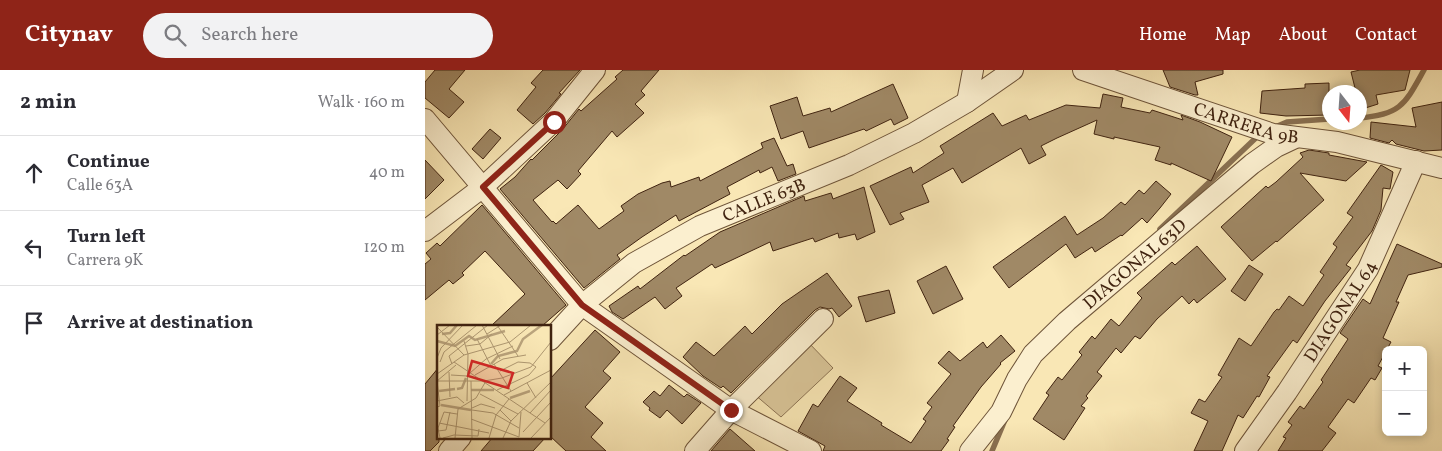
<!DOCTYPE html>
<html lang="en">
<head>
<meta charset="utf-8">
<style>
	:root { --surface:#fff; --page:#f2f2f3; --text:#2b2b33; --muted:#7c7c81; --line:#e1e1e2; --accent:#8f2418 }
	body { margin:0; font-family:Vollkorn,serif; background:var(--page); color:var(--text) }
	.controls { position:absolute; right:15px; bottom:15px; display:grid; overflow:hidden; border-radius:8px; box-shadow:0 2px 8px #0003 }
	.controls button { width:45px; height:45px; display:grid; place-items:center; padding:0; border:0; border-bottom:1px solid var(--line); background:var(--surface); color:var(--text); font:25px sans-serif }
	.compass { position:absolute; left:897px; top:15px; width:45px; height:45px; border-radius:50%; background:var(--surface); box-shadow:0 2px 8px #0003; rotate:163deg }
	.stop { position:absolute; width:15px; height:15px; margin:-11px; border:4px solid #8f2418; border-radius:50%; background:#fff }
	.stop.end { background:#8f2418; border-color:#fff; box-shadow:0 1px 5px #0008 }
	.list { margin:0; padding:0; list-style:none }
	h2 { display:flex; justify-content:space-between; align-items:center; height:65px; margin:0; padding:0 20px; font-size:21px }
	h2 small { font-size:16px; font-weight:400; color:var(--muted) }
	.list li { display:grid; grid-template-columns:32px 1fr auto; gap:15px; align-items:center; box-sizing:border-box; height:75px; padding:0 20px; border-top:1px solid var(--line) }
	.list b { display:block; font-size:19px; white-space:nowrap }
	.list p { margin:0; font-size:16px; white-space:nowrap; color:var(--muted) }
	.list em { font-size:16px; font-style:normal; color:var(--muted) }
	.icon { flex:none; width:28px; height:28px; fill:none; stroke:currentColor; stroke-width:2; stroke-linecap:round; stroke-linejoin:round }
	.map { position:relative; flex:none; width:1017px; height:381px; overflow:hidden }
	header { display:flex; align-items:center; gap:30px; box-sizing:border-box; height:70px; padding:0 25px; background:var(--accent); color:#fff }
	header strong { font-size:24px }
	nav { display:flex; gap:28px; margin-inline-start:auto; font-size:18px }
	.search { width:350px; height:45px; background:var(--page); display:flex; align-items:center; gap:12px; box-sizing:border-box; padding:0 18px; border-radius:28px; color:var(--muted); font-size:19px }
	main { display:flex }
	aside { flex:1; background:var(--surface) }
	.map>svg:first-child { display:block }
	.green { fill:#dac699; stroke:#8d7454 }
	.lines { fill:none; stroke-linecap:round; stroke-linejoin:round }
	.stream { stroke:#897051; stroke-width:5.5 }
	.building { fill:#a08966; stroke:#402310 }
	.minor-casing { stroke:#6e5439; stroke-width:22 }
	.minor { stroke:#fbefcf; stroke-width:20 }
	.route { stroke:#8f2418; stroke-width:6 }
	.labels { text-anchor:middle; stroke-width:4.5; stroke-linejoin:round; paint-order:stroke }
	.street-label { font-size:18px; fill:#402310; stroke:#fbefcf }
	.inset-river { fill:none; stroke:#baa47d; stroke-width:2.5 }
	.inset-road { fill:none; stroke:#af9973; stroke-width:1 }
	.view { fill:#d62828; fill-opacity:0.15; stroke:#d62828; stroke-width:2.5 }
	.inset-edge { fill:none; stroke:#402310; stroke-width:2.5 }
</style>
</head>
<body>
<header>
<strong>Citynav</strong>
<div class="search"><svg class="icon" aria-label="search" viewBox="0 0 24 24"><circle cx="10" cy="10" r="6"/><path d="M15 15l6 6"/></svg>Search here</div>
<nav><a>Home</a><a>Map</a><a>About</a><a>Contact</a></nav>
</header>
<main>
<aside>
<h2>2 min<small>Walk · 160 m</small></h2>
<ul class="list">
<li><svg class="icon" aria-label="ahead" viewBox="0 0 24 24"><path d="M12 20V5M6 11l6-6 6 6"/></svg><div><b>Continue</b><p>Calle 63A</p></div><em>40 m</em></li>
<li><svg class="icon" aria-label="left" viewBox="0 0 24 24"><path d="M17 20v-9H6M10 6l-5 5 5 5"/></svg><div><b>Turn left</b><p>Carrera 9K</p></div><em>120 m</em></li>
<li><svg class="icon" aria-label="arrive" viewBox="0 0 24 24"><path d="M6 21V4h12l-3 4 3 4H6"/></svg><div><b>Arrive at destination</b></div></li>
</ul>
</aside>
<div class="map">
<svg width="1017" height="381" viewBox="0 0 1017 381">
	<rect width="100%" height="100%" fill="#f9e7b5"/>
	<filter id="stains"><feTurbulence type="fractalNoise" baseFrequency=".004" numOctaves="4"/><feColorMatrix values="0 0 0 0 .2 0 0 0 0 .09 0 0 0 0 .02 0 0 0 .5 -.17"/></filter>
	<radialGradient id="worn" r=".72"><stop offset=".6" stop-color="#630" stop-opacity="0"/><stop offset="1" stop-color="#630" stop-opacity=".3"/></radialGradient>
	<!-- green -->
	<path class="green" d="M 382,271 L 408,298 L 356,347 L 329,324 Z"/>
	<g class="lines">
		<!-- stream -->
		<g class="stream">
			<path d="M 934,48 C 976,45 980,34 999,0"/>
			<path d="M 848,58 L 862,52 L 904,49"/>
			<path d="M 735,159 L 835,64"/>
			<path d="M 567,381 L 580,350"/>
		</g>
	</g>
	<!-- building -->
	<g class="building">
		<path d="M 10,0 L 40,0 L 24,19 L 39,32 L 24,48 L 0,28 L 0,12 Z"/>
		<path d="M 118,0 L 155,0 L 134,23 L 136,24 L 120,43 L 108,54 L 92,40 L 111,17 L 106,13 Z"/>
		<path d="M 198,0 L 234,0 L 216,21 L 220,25 L 210,34 L 219,43 L 192,67 L 187,61 L 153,101 L 156,104 L 142,119 L 133,110 L 108,130 L 127,152 L 128,151 L 131,154 L 153,135 L 174,159 L 199,141 L 196,136 L 213,124 L 237,113 L 245,111 L 246,117 L 274,107 L 275,111 L 338,78 L 336,73 L 349,68 L 362,96 L 368,94 L 371,104 L 353,111 L 347,97 L 335,103 L 334,100 L 302,117 L 305,124 L 254,151 L 251,145 L 217,167 L 192,185 L 195,189 L 159,218 L 75,119 L 90,107 L 106,89 L 107,90 L 137,60 L 154,39 L 156,41 L 192,9 L 190,7 Z"/>
		<path d="M 738,0 L 798,0 L 798,4 L 770,12 L 773,25 L 770,25 L 745,17 Z"/>
		<path d="M 935,0 L 985,0 L 980,20 L 951,25 L 953,34 L 934,40 L 934,22 L 931,22 L 926,2 Z"/>
		<path d="M 904,13 L 904,45 L 861,46 L 835,43 L 837,21 L 880,18 L 880,14 Z"/>
		<path d="M 468,14 L 483,48 L 469,55 L 466,49 L 441,61 L 439,59 L 384,78 L 378,61 L 356,69 L 345,36 L 372,27 L 378,46 L 405,38 L 406,42 Z"/>
		<path d="M 678,24 L 698,28 L 696,37 L 725,43 L 727,40 L 758,50 L 756,45 L 775,52 L 807,67 L 786,111 L 746,93 L 746,95 L 730,90 L 735,77 L 689,67 L 689,69 L 669,64 L 672,50 L 632,68 L 616,76 L 621,85 L 604,94 L 596,78 L 537,113 L 528,98 L 497,115 L 504,132 L 475,143 L 479,149 L 465,155 L 445,116 L 486,97 L 488,103 L 519,83 L 515,76 L 568,43 L 577,56 L 601,45 L 604,50 L 641,35 L 675,38 Z"/>
		<path d="M 1017,32 L 1017,80 L 999,81 L 971,74 L 967,70 L 964,73 L 945,68 L 946,52 L 991,57 L 987,38 Z"/>
		<path d="M 65,59 L 76,68 L 58,89 L 47,79 Z"/>
		<path d="M 884,80 L 904,83 L 904,85 L 942,92 L 921,111 L 875,103 L 899,130 L 852,172 L 851,171 L 827,191 L 796,157 L 841,116 L 843,118 L 851,112 L 878,87 L 875,83 Z"/>
		<path d="M 0,90 L 19,110 L 0,129 Z"/>
		<path d="M 956,95 L 968,102 L 965,119 L 958,118 L 956,140 L 947,161 L 921,195 L 926,198 L 900,231 L 872,273 L 868,270 L 842,306 L 845,307 L 834,327 L 832,326 L 818,348 L 813,345 L 797,381 L 769,381 L 783,351 L 766,343 L 774,329 L 780,332 L 797,307 L 793,305 L 814,268 L 826,276 L 849,242 L 852,239 L 854,240 L 864,226 L 878,236 L 899,205 L 895,202 L 912,177 L 908,174 L 928,147 L 922,143 Z"/>
		<path d="M 731,111 L 746,124 L 735,138 L 722,153 L 717,148 L 697,166 L 696,165 L 670,182 L 667,177 L 650,188 L 641,174 L 584,218 L 568,197 L 640,146 L 652,165 L 678,148 L 696,132 L 700,135 L 714,120 L 719,124 Z"/>
		<path d="M 439,117 L 450,162 L 432,170 L 430,164 L 414,168 L 413,163 L 390,172 L 388,168 L 348,181 L 345,172 L 290,198 L 287,194 L 251,218 L 257,226 L 240,239 L 230,227 L 198,249 L 187,242 L 184,236 L 213,216 L 215,219 L 259,185 L 260,186 L 295,162 L 379,126 L 380,131 L 406,123 L 408,129 Z"/>
		<path d="M 57,135 L 141,235 L 117,256 L 66,256 L 100,224 L 60,181 L 37,203 L 39,205 L 28,214 L 24,210 L 0,230 L 0,194 L 6,189 L 1,183 L 12,173 L 15,176 Z"/>
		<path d="M 972,174 L 1017,194 L 1017,197 L 983,205 L 971,232 L 974,232 L 958,268 L 966,272 L 953,296 L 957,298 L 950,310 L 946,308 L 929,333 L 923,329 L 903,357 L 911,363 L 897,381 L 853,381 L 861,368 L 858,367 L 867,355 L 863,352 L 875,336 L 879,339 L 898,312 L 896,310 L 923,269 L 915,263 L 938,229 L 945,234 Z"/>
		<path d="M 772,176 L 801,209 L 772,233 L 769,229 L 764,234 L 757,226 L 732,249 L 715,269 L 710,266 L 696,283 L 691,278 L 672,302 L 677,306 L 661,326 L 663,328 L 656,336 L 660,338 L 639,370 L 608,349 L 624,325 L 621,323 L 633,307 L 637,310 L 657,285 L 654,282 L 667,266 L 670,269 L 686,249 L 694,256 L 717,228 L 712,223 L 747,192 L 750,195 Z"/>
		<path d="M 824,195 L 838,204 L 820,231 L 806,221 Z"/>
		<path d="M 521,196 L 538,229 L 508,244 L 492,211 Z"/>
		<path d="M 402,203 L 427,236 L 414,247 L 407,238 L 404,239 L 395,237 L 390,240 L 306,323 L 298,316 L 296,318 L 278,306 L 258,287 L 271,272 L 289,286 L 320,256 L 327,264 L 357,234 Z"/>
		<path d="M 464,220 L 470,243 L 441,252 L 433,227 Z"/>
		<path d="M 170,260 L 195,282 L 178,301 L 186,308 L 160,337 L 178,353 L 166,367 L 181,381 L 141,381 L 125,366 L 125,309 Z"/>
		<path d="M 576,265 L 590,281 L 575,293 L 576,294 L 556,317 L 528,356 L 530,357 L 522,369 L 524,370 L 516,381 L 398,381 L 400,376 L 373,361 L 388,334 L 393,337 L 415,306 L 432,318 L 422,331 L 457,353 L 456,355 L 486,373 L 501,351 L 498,349 L 507,337 L 502,333 L 526,304 L 513,293 L 524,281 L 535,291 L 558,272 L 562,278 Z"/>
		<path d="M 14,297 L 14,372 L 5,381 L 0,381 L 0,314 Z"/>
		<path d="M 244,315 L 259,327 L 262,324 L 276,333 L 257,354 L 242,340 L 235,348 L 224,340 L 225,338 L 218,332 L 229,321 L 235,326 Z"/>
		<path d="M 305,359 L 330,381 L 286,381 Z"/>
		<path d="M 68,367 L 121,367 L 108,381 L 56,381 Z"/>
	</g>
	<g class="lines">
		<!-- minor casing -->
		<g class="minor-casing">
			<g id="minor">
				<path id="s1" d="M 658,0 L 848,64 L 912,72 L 1017,98"/>
				<path d="M 542,32 L 548,0"/>
				<path d="M 0,49 L 157,235 L 306,340 L 386,381"/>
				<path d="M 0,161 L 58,117 L 129,51 L 170,0"/>
				<path id="s2" d="M 125,270 L 157,235 L 209,193 L 275,156 L 424,95 L 489,63 L 542,32 L 588,0"/>
				<path d="M 24,381 L 36,367"/>
				<path d="M 270,381 L 306,340 L 398,249"/>
				<path id="s3" d="M 545,381 L 576,342 L 592,309 L 608,284 L 642,251 L 827,94 L 851,77 L 870,68"/>
				<path id="s4" d="M 820,381 L 862,322 L 943,199 L 991,91"/>
			</g>
		</g>
		<!-- minor -->
		<use href="#minor" class="minor"/>
	</g>
	<g class="lines">
		<!-- route -->
		<path class="route" d="M 129,52 L 58,117 L 157,235 L 306,340"/>
	</g>
	<g class="labels">
		<!-- street labels -->
		<g class="street-label">
			<text dy="6" stroke="none"><textPath href="#s1" startOffset="172">CARRERA 9B</textPath></text>
			<text dy="6" stroke="none"><textPath href="#s2" startOffset="259">CALLE 63B</textPath></text>
			<text dy="6" stroke="none"><textPath href="#s3" startOffset="252">DIAGONAL 63D</textPath></text>
			<text dy="6" stroke="none"><textPath href="#s4" startOffset="169">DIAGONAL 64</textPath></text>
		</g>
	</g>
	<!-- overview -->
	<g transform="translate(12 255)">
		<rect width="114" height="114" fill="#f9e7b5"/>
		<path class="inset-river" d="M 5,9 L 13,8 L 20,0M 0,16 L 18,21 L 32,11 L 38,15 L 68,6M 54,39 L 61,31 L 80,26 L 86,14 L 105,0M 20,64 L 25,63 L 29,53M 34,65 L 57,65M 2,66 L 18,64M 73,73 L 93,66M 4,80 L 34,85"/>
		<path class="inset-road" d="M 45,0 L 63,34M 60,0 L 81,31M 0,2 L 27,30M 50,9 L 64,0M 0,10 L 13,0M 40,14 L 54,41M 27,16 L 31,29 L 30,76M 29,21 L 43,19 L 55,9M 0,33 L 4,23 L 26,0M 49,34 L 76,21M 3,37 L 7,27 L 40,0M 17,37 L 108,98M 15,39 L 12,31 L 51,0M 57,39 L 74,66M 12,47 L 13,72M 33,48 L 49,34M 0,49 L 27,30 L 73,17 L 94,0M 14,50 L 30,51M 38,50 L 66,34 L 89,30M 0,56 L 47,56 L 65,53 L 94,42 L 114,17M 34,56 L 35,113M 90,58 L 99,73M 60,65 L 92,50 L 99,42 L 93,38 L 81,37 L 63,46M 43,69 L 81,89M 67,70 L 114,45M 0,76 L 20,72 L 27,78M 0,82 L 3,81 L 0,56 L 19,40M 35,83 L 44,79 L 58,83M 35,85 L 56,88 L 82,103M 63,85 L 74,96M 93,88 L 114,65M 34,94 L 82,112M 2,98 L 52,108M 1,106 L 9,105 L 13,87M 86,107 L 114,77M 82,112 L 84,87M 3,113 L 1,103 L 7,87 L 20,89M 6,113 L 17,110 L 41,111 L 42,104M 18,113 L 21,84 L 39,73 L 49,56M 52,113 L 59,90 L 72,74M 66,113 L 74,96 L 114,57M 94,113 L 114,92"/>
		<path class="view" d="M 35,36 L 76,48 L 71,63 L 31,51 Z"/>
		<rect width="114" height="114" class="inset-edge"/>
	</g>
	<rect width="100%" height="100%" filter="url(#stains)"/>
	<rect width="100%" height="100%" fill="url(#worn)"/>
</svg>
<div class="controls">
<button>+</button>
<button>−</button>
</div>
<svg class="compass" viewBox="-18 -18 36 36"><path d="M0-13l5 13h-10z" fill="#e53935"/><path d="M0 13l5-13h-10z" fill="#7c7c81"/></svg>
<div class="stop" style="left:129px;top:52px"></div>
<div class="stop end" style="left:306px;top:340px"></div>
</div>
</main>
</body>
</html>
